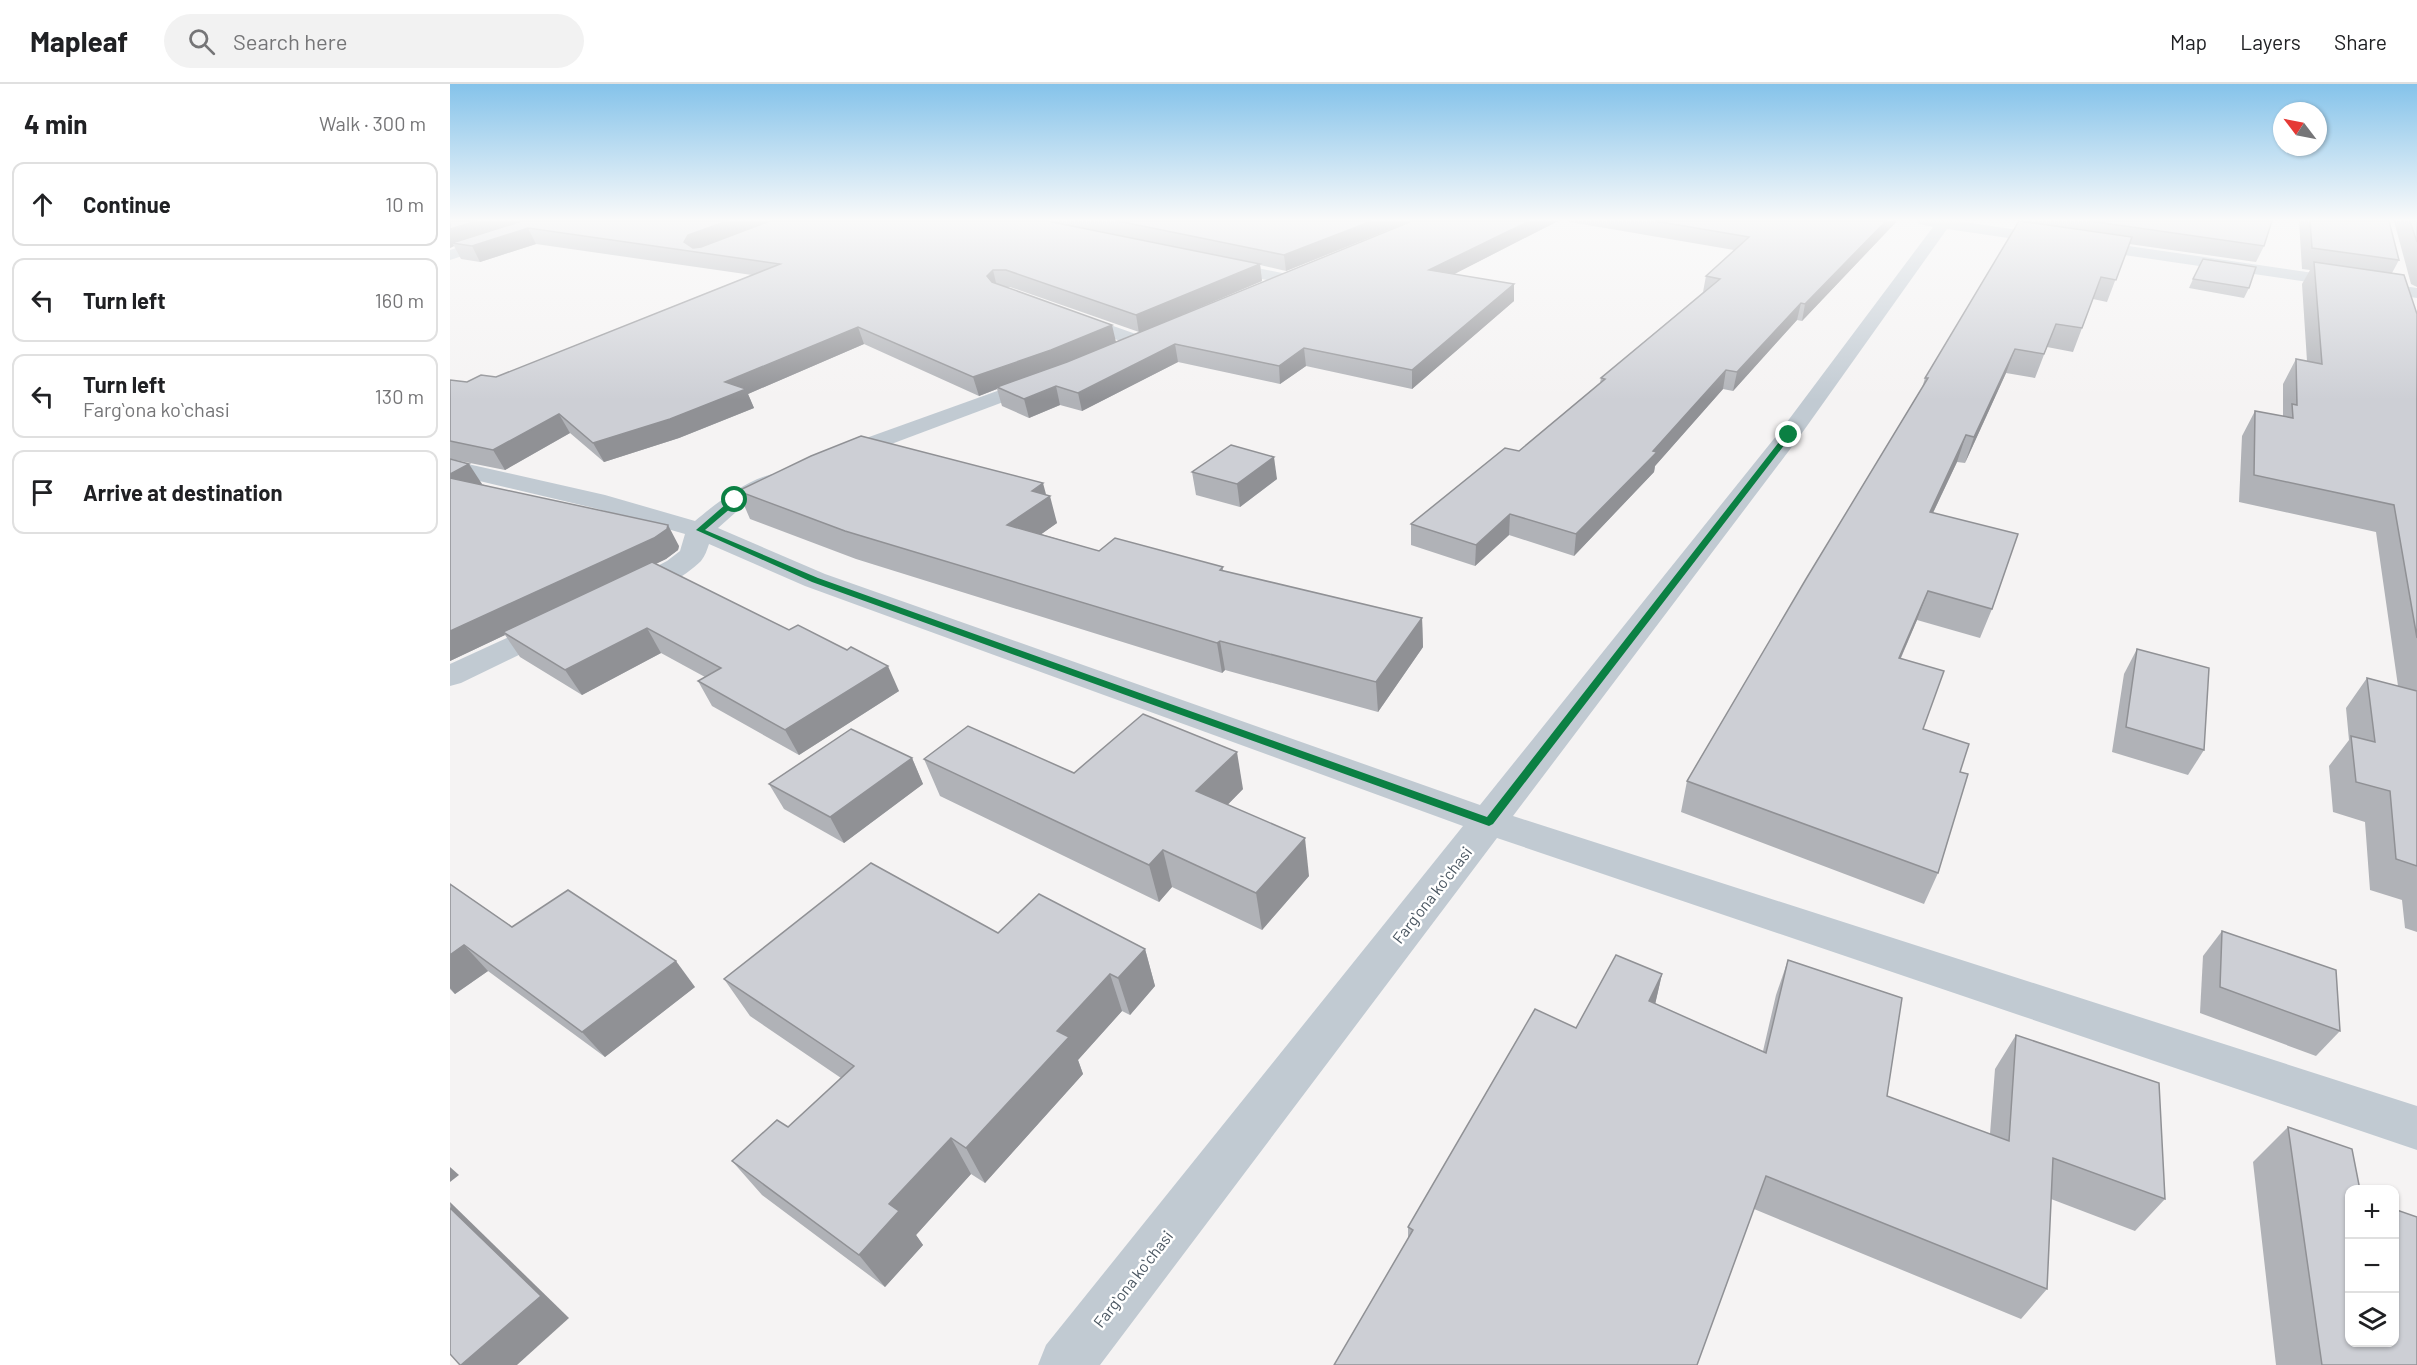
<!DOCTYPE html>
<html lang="en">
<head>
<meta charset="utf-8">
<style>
	:root { --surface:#fff; --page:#f2f2f2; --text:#202124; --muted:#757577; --line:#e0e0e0 }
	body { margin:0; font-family:Barlow,sans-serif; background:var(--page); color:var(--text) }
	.controls { position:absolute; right:18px; bottom:18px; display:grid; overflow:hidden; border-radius:12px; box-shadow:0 2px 4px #0004 }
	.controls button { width:54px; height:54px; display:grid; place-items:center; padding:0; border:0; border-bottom:2px solid var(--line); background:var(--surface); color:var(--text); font:30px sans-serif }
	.compass { position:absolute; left:1823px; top:18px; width:54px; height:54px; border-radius:50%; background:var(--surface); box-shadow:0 2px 4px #0004; rotate:302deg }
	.stop { position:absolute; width:18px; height:18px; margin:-14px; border:4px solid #0b8043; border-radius:50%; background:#fff }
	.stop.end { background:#0b8043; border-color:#fff; box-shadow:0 2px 6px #0008 }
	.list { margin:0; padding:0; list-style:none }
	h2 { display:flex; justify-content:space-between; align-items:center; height:78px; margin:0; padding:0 24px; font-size:26px }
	h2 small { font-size:20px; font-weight:400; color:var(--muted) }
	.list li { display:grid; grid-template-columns:39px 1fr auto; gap:18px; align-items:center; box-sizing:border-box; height:84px; margin:0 12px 12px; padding:0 12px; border:2px solid var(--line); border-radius:12px }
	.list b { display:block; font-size:22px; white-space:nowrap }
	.list p { margin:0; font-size:20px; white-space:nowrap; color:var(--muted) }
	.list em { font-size:20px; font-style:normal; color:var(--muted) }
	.icon { flex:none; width:33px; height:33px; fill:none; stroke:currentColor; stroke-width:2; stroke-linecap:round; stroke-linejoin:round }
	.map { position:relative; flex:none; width:1967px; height:1281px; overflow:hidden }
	header { display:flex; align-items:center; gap:36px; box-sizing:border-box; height:84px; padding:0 30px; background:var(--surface); border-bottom:2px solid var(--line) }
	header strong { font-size:28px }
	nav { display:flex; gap:33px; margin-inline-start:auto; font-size:21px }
	.search { width:420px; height:54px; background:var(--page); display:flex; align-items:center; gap:15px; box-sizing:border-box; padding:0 21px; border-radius:33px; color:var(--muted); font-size:22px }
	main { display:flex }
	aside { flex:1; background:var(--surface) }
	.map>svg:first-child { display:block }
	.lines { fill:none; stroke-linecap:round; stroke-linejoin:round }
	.minor { fill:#c1cad2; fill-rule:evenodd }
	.wall { fill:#b0b2b7; fill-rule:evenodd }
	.shaded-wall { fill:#909195 }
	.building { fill:#cdcfd5; stroke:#909195; stroke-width:1.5 }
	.route { fill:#0b8043 }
	.labels { text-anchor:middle; stroke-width:5; stroke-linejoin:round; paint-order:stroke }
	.street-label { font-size:16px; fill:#4a5661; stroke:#fff }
</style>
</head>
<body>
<header>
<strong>Mapleaf</strong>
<div class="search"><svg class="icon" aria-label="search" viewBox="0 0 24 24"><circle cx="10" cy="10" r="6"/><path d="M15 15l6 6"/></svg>Search here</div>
<nav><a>Map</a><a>Layers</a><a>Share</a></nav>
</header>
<main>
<aside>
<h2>4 min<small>Walk · 300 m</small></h2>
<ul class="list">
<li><svg class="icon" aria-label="ahead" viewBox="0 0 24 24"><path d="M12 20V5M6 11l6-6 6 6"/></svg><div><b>Continue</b></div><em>10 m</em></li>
<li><svg class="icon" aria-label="left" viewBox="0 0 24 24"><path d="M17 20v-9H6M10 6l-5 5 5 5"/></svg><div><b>Turn left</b></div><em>160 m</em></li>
<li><svg class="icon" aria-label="left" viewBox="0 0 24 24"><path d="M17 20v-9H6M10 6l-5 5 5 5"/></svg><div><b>Turn left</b><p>Fargʻona koʻchasi</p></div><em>130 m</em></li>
<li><svg class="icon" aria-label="arrive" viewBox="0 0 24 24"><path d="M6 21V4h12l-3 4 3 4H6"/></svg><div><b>Arrive at destination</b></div></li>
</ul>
</aside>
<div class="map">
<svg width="1967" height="1281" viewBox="0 0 1967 1281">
	<rect width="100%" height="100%" fill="#f5f3f3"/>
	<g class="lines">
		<!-- minor -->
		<g class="minor">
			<path d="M 89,137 L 113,137 L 110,140 L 0,176 L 0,166 Z"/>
			<path d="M 1466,137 L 1507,137 L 1967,204 L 1967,214 L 1497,145 L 1347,356 L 1063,732 L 1967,1022 L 1967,1066 L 1047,754 L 650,1281 L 588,1281 L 596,1261 L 1013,742 L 355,502 L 259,460 C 257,466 255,472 251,477 C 235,493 193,518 171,513 L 167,507 L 171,501 L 217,477 L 230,467 L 235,450 L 148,425 L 0,390 L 0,376 L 155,411 L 245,437 C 266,419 312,383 340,390 L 343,395 L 340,400 L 294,421 L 268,444 L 375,490 L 1030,721 L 1331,346 L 1483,143 L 1469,140 Z"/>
			<path d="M 768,176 L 837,190 L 843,191 L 846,195 L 843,199 L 837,200 L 762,185 L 759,181 L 762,177 Z"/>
			<path d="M 621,227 L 697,254 L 700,258 L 697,262 L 690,264 L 614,237 L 612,233 L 614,229 Z"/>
			<path d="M 592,291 L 599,293 L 603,297 L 599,301 L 396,377 L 388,379 L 380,377 L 376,372 L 380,367 Z"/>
			<path d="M 104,534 L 114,537 L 119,543 L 114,549 L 11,599 L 0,602 L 0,580 L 94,537 Z"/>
		</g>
	</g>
	<!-- wall -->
	<g class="wall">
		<path d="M 0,137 L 961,137 L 836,187 L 810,181 L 812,197 L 703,243 L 962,137 L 1108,137 L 1004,190 L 1064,200 L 1064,217 L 962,305 L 856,282 L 830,300 L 728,278 L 632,327 L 610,321 L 579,334 L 552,322 L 547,305 L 529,312 L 414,260 L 298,310 L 304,324 L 229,354 L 154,378 L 120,349 L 55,386 L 0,375 L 0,296 L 17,298 L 46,293 L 302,191 L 86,160 L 30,178 L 11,175 L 4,162 L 0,164 ZM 554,203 L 560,203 L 689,248 L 666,258 Z"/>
		<path d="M 1114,137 L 1447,137 L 1352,237 L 1347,236 L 1283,307 L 1273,305 L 1205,382 L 1204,388 L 1124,472 L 1059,451 L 1025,482 L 961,461 L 961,440 L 1069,367 L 1150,299 L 1151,294 L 1253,208 L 1256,192 L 1284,166 Z"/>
		<path d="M 1569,137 L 1822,137 L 1814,162 L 1806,178 L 1679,160 L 1657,218 L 1643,215 L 1623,268 L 1597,263 L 1585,294 L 1556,289 L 1515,379 L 1507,378 L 1483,429 L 1542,525 L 1530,554 L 1467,536 L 1451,574 L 1473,645 L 1510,688 L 1488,789 L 1474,820 L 1231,728 L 1237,697 L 1472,304 L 1475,294 Z"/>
		<path d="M 1849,137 L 1939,137 L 1949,176 L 1942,189 L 1967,230 L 1967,848 L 1955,844 L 1952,816 L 1920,806 L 1915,738 L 1883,728 L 1879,682 L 1899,656 L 1896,624 L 1917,594 L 1948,602 L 1926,448 L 1789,418 L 1792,352 L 1805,327 L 1833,332 L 1833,300 L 1846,275 L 1857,277 L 1852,200 L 1860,186 L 1852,185 Z"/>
		<path d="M 1944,137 L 1967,137 L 1967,203 L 1961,200 Z"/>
		<path d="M 1743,195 L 1799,204 L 1794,214 L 1739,204 Z"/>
		<path d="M 0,375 L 32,400 L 31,400 L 229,462 L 228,466 L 216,475 L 206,480 L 449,607 L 349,671 L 262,622 L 248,597 L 255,593 L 211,569 L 132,611 L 70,573 L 55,551 L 0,577 Z"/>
		<path d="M 742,388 L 827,395 L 790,423 L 746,411 Z"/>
		<path d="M 288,407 L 596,411 L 607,439 L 591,450 L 649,467 L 773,483 L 773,487 L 972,534 L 973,563 L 928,628 L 775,586 L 772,589 L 406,475 L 300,435 Z"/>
		<path d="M 1687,565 L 1754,666 L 1738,691 L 1662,668 L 1674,590 Z"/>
		<path d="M 462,674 L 473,700 L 394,759 L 334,725 L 319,700 Z"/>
		<path d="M 474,675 L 793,705 L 777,721 L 859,792 L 812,846 L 722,803 L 709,818 L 490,712 Z"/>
		<path d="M 0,800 L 62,843 L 245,903 L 155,973 L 38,887 L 5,910 L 0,905 Z"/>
		<path d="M 1772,847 L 1890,947 L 1866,972 L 1750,929 L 1753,872 Z"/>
		<path d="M 548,849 L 695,865 L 705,902 L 680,931 L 672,927 L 628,976 L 633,990 L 535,1099 L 521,1090 L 466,1151 L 473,1161 L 435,1203 L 312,1111 L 282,1077 L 338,1043 L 391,994 L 300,932 L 274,895 Z"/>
		<path d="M 1338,876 L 1437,1012 L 1540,1050 L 1545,985 L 1566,951 L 1715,1115 L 1685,1147 L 1601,1115 L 1597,1205 L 1571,1235 L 1304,1125 L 958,1154 L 958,1143 L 1126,944 L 1212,890 L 1205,920 L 1313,967 L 1326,911 Z"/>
		<path d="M 1838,1043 L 1899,1258 L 1967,1281 L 1826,1281 L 1803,1078 Z"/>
	</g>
	<!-- shaded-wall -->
	<g class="shaded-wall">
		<path d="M 27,137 L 82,137 L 2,159 L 4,162 L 0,164 L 0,145 Z"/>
		<path d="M 277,137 L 324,137 L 244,167 L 234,158 L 238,151 Z"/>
		<path d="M 922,137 L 961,137 L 836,187 L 834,171 Z"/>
		<path d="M 1079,137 L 1108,137 L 979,203 L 979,186 Z"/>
		<path d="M 1436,137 L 1447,137 L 1352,237 L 1355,220 Z"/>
		<path d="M 78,144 L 86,160 L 30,178 L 22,162 Z"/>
		<path d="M 810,180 L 812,197 L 689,249 L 686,231 Z"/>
		<path d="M 543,186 L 547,203 L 542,209 L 537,192 Z"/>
		<path d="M 1064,200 L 1064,217 L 962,305 L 962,286 Z"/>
		<path d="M 1351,219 L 1347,236 L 1283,307 L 1287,288 Z"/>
		<path d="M 662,241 L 666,258 L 605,284 L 547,303 L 547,305 L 529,312 L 523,293 Z"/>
		<path d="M 408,243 L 414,260 L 298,310 L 304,324 L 229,354 L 154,378 L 143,359 L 275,298 Z"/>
		<path d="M 725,260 L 728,278 L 632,327 L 628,309 Z"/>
		<path d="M 854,264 L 856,282 L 830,300 L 829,282 Z"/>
		<path d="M 1565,265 L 1556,289 L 1515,379 L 1524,353 Z"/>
		<path d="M 1276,286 L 1273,305 L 1205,382 L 1204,388 L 1124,472 L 1126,450 Z"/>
		<path d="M 606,302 L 610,321 L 579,334 L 574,315 Z"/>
		<path d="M 109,330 L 120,349 L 55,386 L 43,366 Z"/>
		<path d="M 1516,351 L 1507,378 L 1470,456 L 1480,428 Z"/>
		<path d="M 824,373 L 827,395 L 790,423 L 787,400 Z"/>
		<path d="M 19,380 L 32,400 L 9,413 L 0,399 L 0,390 Z"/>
		<path d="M 593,399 L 597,414 L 600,412 L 607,439 L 565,469 L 557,441 L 582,407 Z"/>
		<path d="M 1060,430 L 1059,451 L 1025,482 L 1026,461 Z"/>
		<path d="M 218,441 L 229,462 L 228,466 L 216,475 L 56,550 L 53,548 L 55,551 L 0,577 L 0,547 Z"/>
		<path d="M 1478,507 L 1467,536 L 1438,603 L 1449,574 Z"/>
		<path d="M 972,534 L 973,563 L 928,628 L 926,598 Z"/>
		<path d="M 197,544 L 211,569 L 132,611 L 115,586 Z"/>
		<path d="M 770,557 L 775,586 L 772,589 L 767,559 Z"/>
		<path d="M 438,582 L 449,607 L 349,671 L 335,646 Z"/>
		<path d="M 787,668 L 793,705 L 754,745 L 746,707 Z"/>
		<path d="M 462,674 L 473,700 L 394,759 L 380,733 Z"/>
		<path d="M 855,754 L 859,792 L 812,846 L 806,809 Z"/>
		<path d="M 713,766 L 722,803 L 709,818 L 699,781 Z"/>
		<path d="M 14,861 L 38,887 L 5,910 L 0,904 L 0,871 Z"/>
		<path d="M 695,865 L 705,902 L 680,931 L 668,894 Z"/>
		<path d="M 226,877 L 245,903 L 155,973 L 132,948 Z"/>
		<path d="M 660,890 L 672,927 L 628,976 L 633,990 L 535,1099 L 516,1064 L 607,947 Z"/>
		<path d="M 1212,890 L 1204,925 L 1199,917 Z"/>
		<path d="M 501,1054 L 521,1090 L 466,1151 L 473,1161 L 435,1203 L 409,1171 L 439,1120 Z"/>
		<path d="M 0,1083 L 9,1091 L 0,1098 Z"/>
		<path d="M 0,1118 L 119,1234 L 67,1281 L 11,1281 Z"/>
	</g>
	<!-- building -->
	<g class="building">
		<path d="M 0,137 L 27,137 L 0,145 Z"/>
		<path d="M 72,137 L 277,137 L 238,151 L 234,158 L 243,164 L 251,163 L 320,137 L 597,137 L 810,180 L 686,231 L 556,186 L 543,186 L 537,192 L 542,198 L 662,241 L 601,266 L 523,293 L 408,243 L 275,298 L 296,305 L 220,335 L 143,359 L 109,330 L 43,366 L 0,357 L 0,296 L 17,298 L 31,291 L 46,293 L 330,180 L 78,144 L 22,162 L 2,159 Z"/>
		<path d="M 668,137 L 922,137 L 834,171 Z"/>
		<path d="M 962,137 L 1079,137 L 979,186 L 1064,200 L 962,286 L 854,264 L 829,282 L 725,260 L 628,309 L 606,302 L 574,315 L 547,303 L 617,278 Z"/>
		<path d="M 1205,137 L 1436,137 L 1355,220 L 1351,219 L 1287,288 L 1276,286 L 1203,367 L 1207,368 L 1126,450 L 1060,430 L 1026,461 L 961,440 L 1055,364 L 1069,367 L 1155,295 L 1151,294 L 1270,195 L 1256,192 L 1299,153 Z"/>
		<path d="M 1569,137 L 1682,153 L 1666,196 L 1651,193 L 1632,244 L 1606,240 L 1594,270 L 1565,265 L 1524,353 L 1516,351 L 1480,428 L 1568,450 L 1542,525 L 1478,507 L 1449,574 L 1494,587 L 1473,645 L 1519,660 L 1510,688 L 1518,690 L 1488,789 L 1237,697 L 1356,495 L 1478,294 L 1475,294 Z"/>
		<path d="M 1640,137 L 1822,137 L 1814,162 Z"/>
		<path d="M 1860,137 L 1939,137 L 1949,176 L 1862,164 Z"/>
		<path d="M 1960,137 L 1967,137 L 1967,158 Z"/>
		<path d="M 1753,175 L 1806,183 L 1799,204 L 1743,195 Z"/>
		<path d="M 1864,178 L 1954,191 L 1967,230 L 1967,554 L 1944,421 L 1804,391 L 1805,327 L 1843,334 L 1842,320 L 1847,321 L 1846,275 L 1872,280 Z"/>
		<path d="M 411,352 L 593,399 L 582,407 L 600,412 L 557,441 L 649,467 L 665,454 L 773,483 L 770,486 L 972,534 L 926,598 L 770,557 L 767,559 L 395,447 L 288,407 L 361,372 Z"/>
		<path d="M 781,361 L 824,373 L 787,400 L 742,388 Z"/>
		<path d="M 0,375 L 19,380 L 0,390 Z"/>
		<path d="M 0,394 L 218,441 L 217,445 L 204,454 L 0,547 Z"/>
		<path d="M 202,478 L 339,546 L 348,541 L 397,566 L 401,563 L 438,582 L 335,646 L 248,597 L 271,584 L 197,544 L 115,586 L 53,548 Z"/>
		<path d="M 1687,565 L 1759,584 L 1754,666 L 1676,643 Z"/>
		<path d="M 1917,594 L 1967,607 L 1967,782 L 1946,775 L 1940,707 L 1906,698 L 1901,652 L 1925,658 Z"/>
		<path d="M 693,630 L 787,668 L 746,707 L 855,754 L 806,809 L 713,766 L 699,781 L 474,675 L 518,642 L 624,689 Z"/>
		<path d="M 401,645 L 462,674 L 380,733 L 319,700 Z"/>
		<path d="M 421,779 L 548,849 L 589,810 L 695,865 L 668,894 L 660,890 L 607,947 L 619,953 L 516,1064 L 501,1054 L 439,1120 L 449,1127 L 409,1171 L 282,1077 L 327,1036 L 338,1043 L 404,982 L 274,895 Z"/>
		<path d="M 0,800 L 62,843 L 118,806 L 226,877 L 132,948 L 14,861 L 0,871 Z"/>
		<path d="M 1772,847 L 1886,886 L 1890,947 L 1770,903 Z"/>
		<path d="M 1166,871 L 1212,890 L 1199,917 L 1316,969 L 1338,876 L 1452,914 L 1437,1012 L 1559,1057 L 1566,951 L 1709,999 L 1715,1115 L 1603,1074 L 1597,1205 L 1316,1092 L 1247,1281 L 884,1281 L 963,1146 L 958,1143 L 1085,925 L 1126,944 Z"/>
		<path d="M 1838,1043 L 1902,1065 L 1910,1106 L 1899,1106 L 1899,1258 L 1944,1258 L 1944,1125 L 1967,1133 L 1967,1281 L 1872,1281 Z"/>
		<path d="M 0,1124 L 91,1212 L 11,1281 L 10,1281 L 0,1270 Z"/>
	</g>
	<!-- sky -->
	<linearGradient id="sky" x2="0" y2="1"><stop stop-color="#85c3ea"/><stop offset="0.43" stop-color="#fafafa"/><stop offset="1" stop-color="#fafafa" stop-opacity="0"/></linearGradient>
	<rect width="1967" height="316" fill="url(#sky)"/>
	<!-- route -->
	<path class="route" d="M 1336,349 L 1342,351 L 1043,740 L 1039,742 L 362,498 L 246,446 L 283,414 L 288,414 L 288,418 L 255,446 L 368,494 L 1037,733 Z"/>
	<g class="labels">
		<!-- street labels -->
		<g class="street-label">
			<text transform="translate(982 811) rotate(-52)" y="6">Fargʻona koʻchasi</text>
			<text transform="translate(683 1195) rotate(-52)" y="6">Fargʻona koʻchasi</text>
		</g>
	</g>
</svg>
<div class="controls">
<button>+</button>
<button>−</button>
<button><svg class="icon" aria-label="layers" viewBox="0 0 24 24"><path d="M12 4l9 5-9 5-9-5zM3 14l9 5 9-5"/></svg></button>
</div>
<svg class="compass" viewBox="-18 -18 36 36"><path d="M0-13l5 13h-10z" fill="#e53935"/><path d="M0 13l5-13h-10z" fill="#757577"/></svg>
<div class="stop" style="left:285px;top:416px"></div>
<div class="stop end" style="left:1339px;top:351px"></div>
</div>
</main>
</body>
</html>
